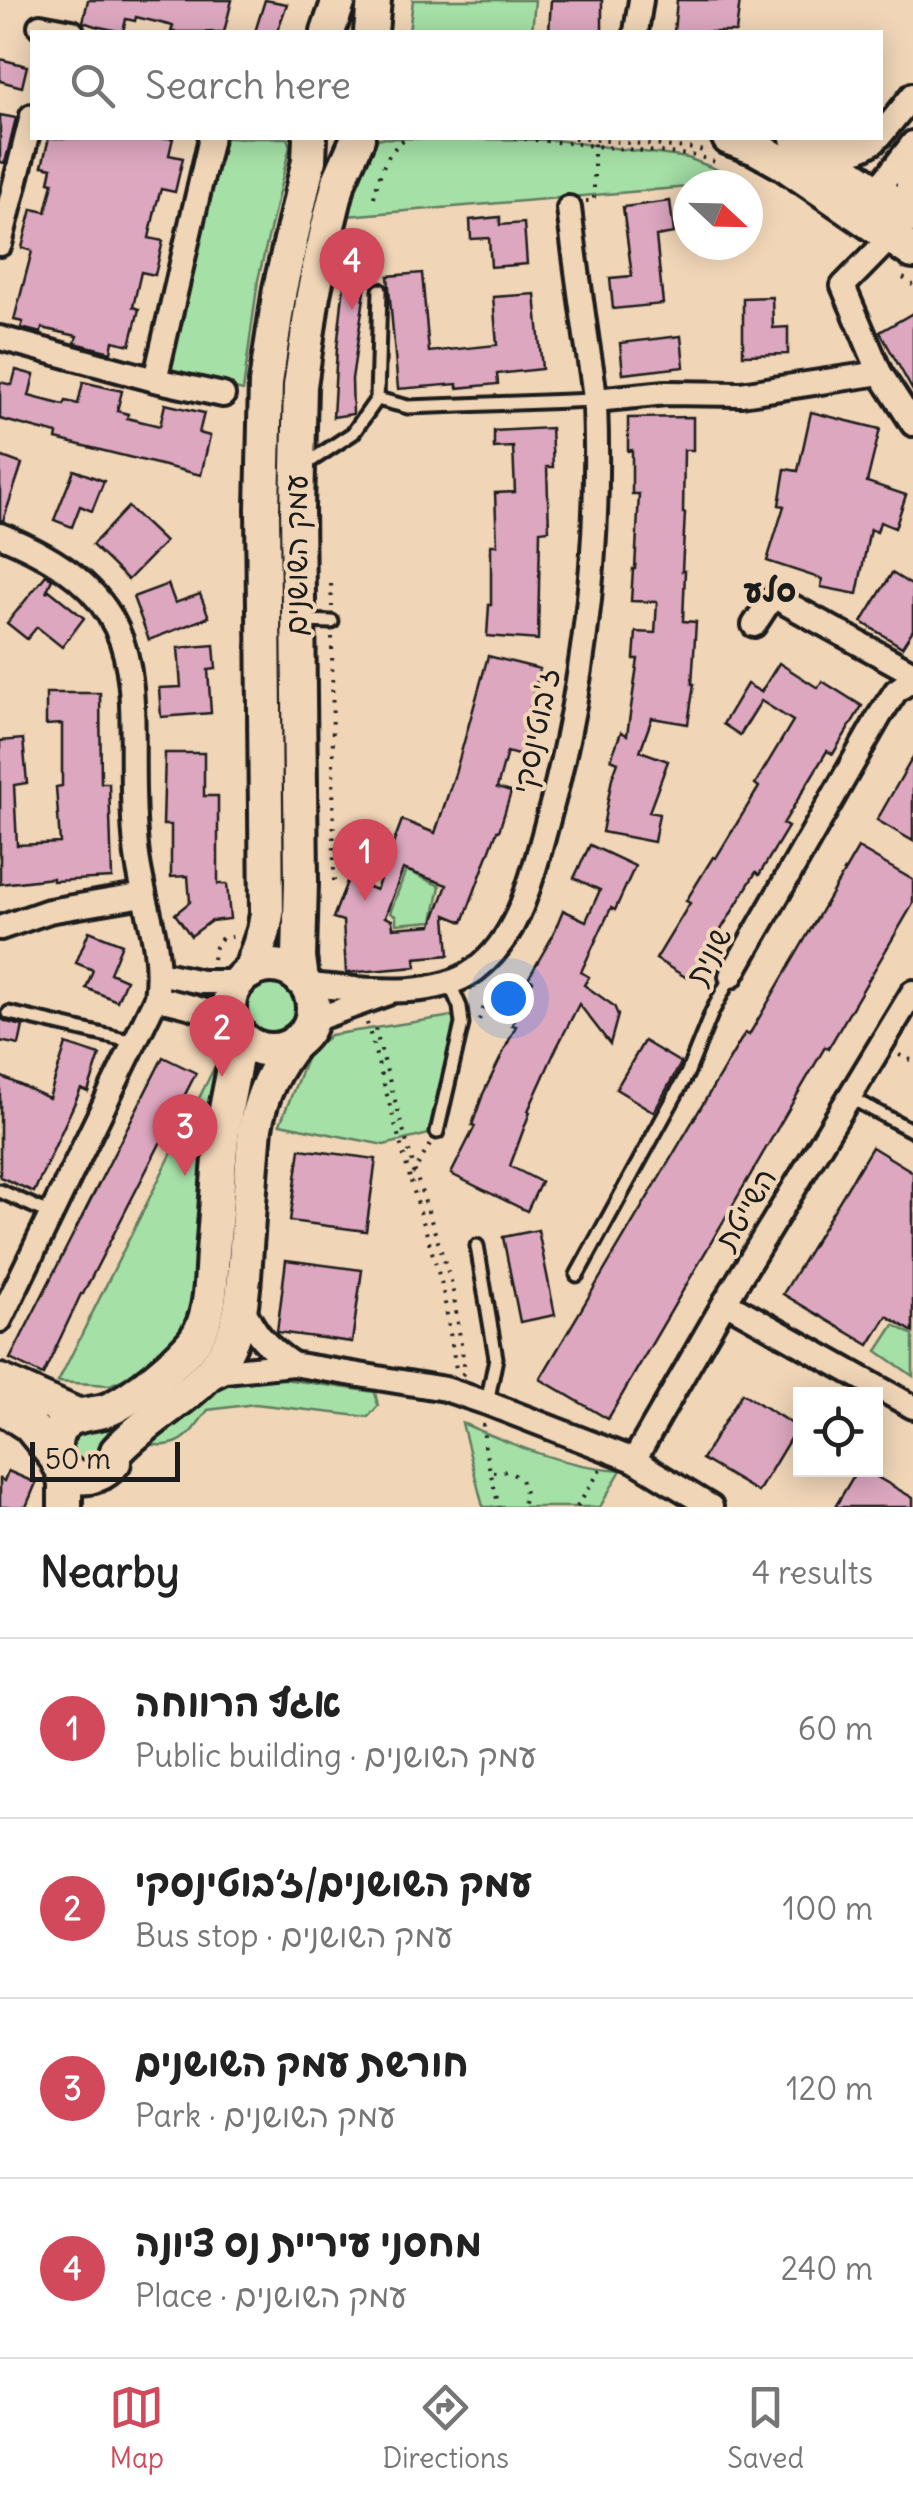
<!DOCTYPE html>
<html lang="en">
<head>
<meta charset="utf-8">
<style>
	:root { --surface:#fff; --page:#f6f6f6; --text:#222; --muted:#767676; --line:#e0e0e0; --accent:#d1495b }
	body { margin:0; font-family:Delius,"Playpen Sans Hebrew",sans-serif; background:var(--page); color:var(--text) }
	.controls { position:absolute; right:30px; bottom:30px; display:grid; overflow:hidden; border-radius:0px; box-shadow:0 5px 25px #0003 }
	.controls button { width:90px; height:90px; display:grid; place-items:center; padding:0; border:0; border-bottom:2px solid var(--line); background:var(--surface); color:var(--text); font:50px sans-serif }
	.compass { position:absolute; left:673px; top:170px; width:90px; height:90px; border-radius:50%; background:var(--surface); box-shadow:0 5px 25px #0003; rotate:112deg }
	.scale { position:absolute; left:30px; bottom:25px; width:150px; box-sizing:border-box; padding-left:10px; border:5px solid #1c1c1c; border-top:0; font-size:28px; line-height:35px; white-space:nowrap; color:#1c1c1c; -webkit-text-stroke:8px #f0d5b7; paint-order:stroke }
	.you { position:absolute; left:508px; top:998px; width:35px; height:35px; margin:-25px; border:8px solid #fff; border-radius:50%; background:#1a73e8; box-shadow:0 0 0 15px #1a73e833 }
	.badge { display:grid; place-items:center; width:65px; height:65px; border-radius:50%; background:var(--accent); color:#fff; font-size:32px; font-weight:700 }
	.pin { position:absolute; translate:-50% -82px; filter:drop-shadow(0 2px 5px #0008) }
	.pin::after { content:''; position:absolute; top:52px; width:35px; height:30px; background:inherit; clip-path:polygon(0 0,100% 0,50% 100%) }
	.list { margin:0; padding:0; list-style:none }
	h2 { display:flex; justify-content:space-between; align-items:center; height:130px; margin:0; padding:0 40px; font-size:42px }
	h2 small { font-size:32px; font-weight:400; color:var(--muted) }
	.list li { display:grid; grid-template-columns:65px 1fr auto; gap:30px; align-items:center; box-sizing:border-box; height:180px; padding:0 40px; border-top:2px solid var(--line) }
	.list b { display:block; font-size:38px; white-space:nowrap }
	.list p { margin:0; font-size:32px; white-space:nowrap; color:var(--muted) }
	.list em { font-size:32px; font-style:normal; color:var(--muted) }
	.icon { flex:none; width:55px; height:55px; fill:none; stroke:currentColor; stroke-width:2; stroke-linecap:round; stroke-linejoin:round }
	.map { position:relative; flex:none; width:913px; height:1507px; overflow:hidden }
	.search { position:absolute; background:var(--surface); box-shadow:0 5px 25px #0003; left:30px; right:30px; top:30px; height:110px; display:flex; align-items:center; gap:25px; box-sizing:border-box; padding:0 35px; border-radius:0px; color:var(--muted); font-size:38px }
	.sheet { height:850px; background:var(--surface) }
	nav { display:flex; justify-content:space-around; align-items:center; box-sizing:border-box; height:140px; border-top:2px solid var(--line); background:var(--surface); font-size:28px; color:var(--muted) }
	nav a { display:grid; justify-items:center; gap:5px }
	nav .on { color:var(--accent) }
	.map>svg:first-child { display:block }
	.green { fill:#a5e0a6; stroke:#607e61; stroke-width:2.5 }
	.building { fill:#dca7bf; stroke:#1c1c1c; stroke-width:2.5; fill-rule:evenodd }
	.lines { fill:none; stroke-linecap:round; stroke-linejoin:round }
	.lane-casing { stroke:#1c1c1c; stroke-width:19 }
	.street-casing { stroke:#1c1c1c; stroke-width:30 }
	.secondary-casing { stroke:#1c1c1c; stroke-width:40 }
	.path { stroke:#1c1c1c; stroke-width:4; stroke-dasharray:2.5 8; stroke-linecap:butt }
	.lane { stroke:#f0d5b7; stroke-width:11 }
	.street { stroke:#f0d5b7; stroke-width:22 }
	.secondary { stroke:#f0d5b7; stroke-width:32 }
	.labels { text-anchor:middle; stroke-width:8; stroke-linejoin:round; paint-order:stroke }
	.street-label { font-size:30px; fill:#1c1c1c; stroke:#f0d5b7 }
	.neighbourhood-label { font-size:32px; font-weight:bold; fill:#1c1c1c; stroke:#f0d5b7 }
</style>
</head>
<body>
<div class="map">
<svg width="913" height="1507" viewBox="0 0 913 1507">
	<rect width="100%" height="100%" fill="#f0d5b7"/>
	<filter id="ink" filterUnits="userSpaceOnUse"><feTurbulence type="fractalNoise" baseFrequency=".01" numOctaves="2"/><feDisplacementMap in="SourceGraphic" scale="20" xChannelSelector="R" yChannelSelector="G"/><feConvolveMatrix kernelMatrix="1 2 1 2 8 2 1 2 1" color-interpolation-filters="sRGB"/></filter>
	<g filter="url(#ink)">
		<!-- green -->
		<g class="green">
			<path d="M 413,0 L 535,0 L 532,32 L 409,32 Z"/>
			<path d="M 221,138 L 287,138 L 290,146 L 258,280 L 243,391 L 169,372 Z"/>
			<path d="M 379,138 L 555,140 L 688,158 L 748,182 L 688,185 L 688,187 L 346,216 C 353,183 357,165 379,138 Z"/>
			<path d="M 406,870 L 440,886 L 433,921 L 396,924 L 396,916 L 390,913 Z"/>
			<circle cx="271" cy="1008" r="33"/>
			<path d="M 459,1015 L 433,1133 L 384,1145 L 280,1124 L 308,1054 L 330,1035 Z"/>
			<path d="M 218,1060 L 199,1291 L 181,1335 L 135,1374 L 110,1385 L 58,1382 Z"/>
			<path d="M 894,1325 L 913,1335 L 913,1376 L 877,1351 Z"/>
			<path d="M 241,1373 L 375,1392 L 378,1406 L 368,1417 L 255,1404 L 208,1410 C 187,1438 180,1451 141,1443 L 214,1388 Z"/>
			<path d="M 98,1422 L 106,1428 L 113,1441 L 82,1474 L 59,1438 Z"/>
			<path d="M 462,1423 C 513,1445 564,1467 621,1470 L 600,1507 L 483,1507 Z"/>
		</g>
		<!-- building -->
		<g class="building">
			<path d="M 88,0 L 232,0 L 224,32 L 171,32 L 173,26 L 136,17 L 135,21 L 126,19 L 123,32 L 95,26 L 83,22 Z"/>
			<path d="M 265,0 L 287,4 L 277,32 L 255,32 Z"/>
			<path d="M 551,0 L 602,0 L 602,32 L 549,32 Z"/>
			<path d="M 677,0 L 740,0 L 736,32 L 674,32 Z"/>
			<path d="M 0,59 L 27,66 L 22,87 L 0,81 Z"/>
			<path d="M 0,115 L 16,118 L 5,163 L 0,162 Z"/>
			<path d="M 49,138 L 173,138 L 169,155 L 183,158 L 175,192 L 161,189 L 156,206 L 149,238 L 163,241 L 155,275 L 141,272 L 133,307 L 139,309 L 130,345 L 113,341 L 111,352 L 75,343 L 77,336 L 42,328 L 41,333 L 21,328 L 23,322 L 14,320 L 32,251 L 22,248 L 32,209 L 46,212 L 53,183 L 49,182 L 52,168 L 42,166 Z"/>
			<path d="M 670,201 L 674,233 L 656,236 L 663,304 L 613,309 L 610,278 L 632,276 L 623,207 Z"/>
			<path d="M 500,217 L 500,225 L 524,223 L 527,264 L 491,267 L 489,238 L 471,239 L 470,220 Z"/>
			<path d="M 348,248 L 370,257 L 352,379 L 353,414 L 333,417 L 337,348 Z"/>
			<path d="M 422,273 L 429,352 L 497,345 L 493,297 L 535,294 L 542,369 L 497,374 L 498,384 L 457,388 L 457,384 L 398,389 L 388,276 Z"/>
			<path d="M 772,297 L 773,328 L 788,327 L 788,354 L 743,355 L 743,298 Z"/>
			<path d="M 913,313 L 913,391 L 880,332 Z"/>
			<path d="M 681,336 L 684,367 L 623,374 L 620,343 Z"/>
			<path d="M 16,370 L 34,375 L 29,396 L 64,405 L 66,401 L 78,404 L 83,382 L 122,391 L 117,411 L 128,414 L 127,418 L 160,426 L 165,404 L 204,413 L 199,433 L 210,436 L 201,475 L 56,439 L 57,434 L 0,419 L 0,382 L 12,385 Z"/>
			<path d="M 811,412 L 880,429 L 867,482 L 906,495 L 895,528 L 880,522 L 877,532 L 870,529 L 857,594 L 821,587 L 822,579 L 767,561 L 784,506 L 779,505 L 785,469 L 798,471 Z"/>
			<path d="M 693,417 L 693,450 L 684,450 L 683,513 L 685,513 L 682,571 L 685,571 L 683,621 L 696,622 L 692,684 L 694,684 L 688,724 L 652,718 L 640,751 L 668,761 L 649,812 L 659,814 L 654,842 L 602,832 L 612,778 L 618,762 L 611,759 L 621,732 L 627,735 L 638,659 L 634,659 L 636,632 L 655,633 L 657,602 L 631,601 L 633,569 L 635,569 L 639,494 L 632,494 L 632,450 L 628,451 L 628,418 Z"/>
			<path d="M 551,428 L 553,467 L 547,467 L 549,530 L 540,531 L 538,640 L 487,636 L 489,605 L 491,605 L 491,545 L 497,545 L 495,493 L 515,492 L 513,447 L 494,448 L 494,431 Z"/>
			<path d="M 0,456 L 22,464 L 3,521 L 0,520 Z"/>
			<path d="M 74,470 L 104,481 L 92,511 L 80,506 L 72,527 L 54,520 Z"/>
			<path d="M 128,507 L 165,542 L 128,580 L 92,545 Z"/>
			<path d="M 892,573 L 913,586 L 913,630 L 902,647 L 862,622 Z"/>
			<path d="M 46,575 L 52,579 L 46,593 L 49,590 L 84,618 L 62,647 L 37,627 L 27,639 L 7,623 Z"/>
			<path d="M 168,584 L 175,603 L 200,594 L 209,617 L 149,640 L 133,597 Z"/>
			<path d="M 214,645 L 216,669 L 208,670 L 211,713 L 161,717 L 159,688 L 181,687 L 178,648 Z"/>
			<path d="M 488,656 L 540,669 L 523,735 L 531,737 L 525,757 L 507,752 L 497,788 L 511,792 L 499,831 L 497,831 L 463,922 L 446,915 L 449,955 L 415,958 L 416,967 L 346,973 L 343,921 L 333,918 L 348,879 L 376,890 L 402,820 L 435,833 L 455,774 ZM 403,869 L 447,885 L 432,925 L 393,928 L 392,920 L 385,917 Z"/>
			<path d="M 779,663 L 818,688 L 822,681 L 862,706 L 833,754 L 827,751 L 807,784 L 783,824 L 788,827 L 759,875 L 756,872 L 719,933 L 723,935 L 701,971 L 698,969 L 687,978 L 656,959 L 690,903 L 686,901 L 713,857 L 716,858 L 759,787 L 755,784 L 793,721 L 761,701 L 740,735 L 723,724 L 747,684 L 761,692 Z"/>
			<path d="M 46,693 L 100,693 L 101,783 L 109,783 L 112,878 L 53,881 L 53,878 L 0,884 L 0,741 L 23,739 L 27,783 L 14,785 L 17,845 L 60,843 L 56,787 L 62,786 L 62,724 L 46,725 Z"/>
			<path d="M 165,753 L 204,753 L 204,796 L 218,796 L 218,884 L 227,884 L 230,919 L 211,921 L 191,936 L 175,914 L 190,902 L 188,876 L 171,877 L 171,825 L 163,825 Z"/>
			<path d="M 913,757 L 913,841 L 877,820 Z"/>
			<path d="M 590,845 L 635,866 L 615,910 L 611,908 L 581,972 L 589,977 L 584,985 L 614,1006 L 618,1015 L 610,1044 L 579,1004 L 555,1051 L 528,1111 L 530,1112 L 510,1166 L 541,1182 L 527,1211 L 451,1174 L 475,1126 L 472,1125 L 483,1094 L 516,1026 L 512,1025 L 533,981 L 528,979 L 552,937 L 563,910 L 586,921 L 600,890 L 574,878 Z"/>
			<path d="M 858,848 L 913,880 L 913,904 L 828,1049 L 825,1047 L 608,1419 L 540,1379 L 745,1033 L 749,1035 Z"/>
			<path d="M 89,931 L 122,944 L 110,973 L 126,980 L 117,1001 L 86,988 L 93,970 L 76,963 Z"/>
			<path d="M 0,1018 L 7,1022 L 23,1026 L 19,1045 L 0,1041 Z"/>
			<path d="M 644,1041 L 681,1063 L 654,1112 L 616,1089 Z"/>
			<path d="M 66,1044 L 100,1055 L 88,1092 L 81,1089 L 34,1192 L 0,1177 L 0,1076 L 49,1098 Z"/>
			<path d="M 163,1057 L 196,1073 L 83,1294 L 81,1294 L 43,1375 L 10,1359 Z"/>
			<path d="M 872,1147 L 913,1172 L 913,1332 L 887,1316 L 869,1345 L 783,1294 Z"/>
			<path d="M 300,1149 L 376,1159 L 366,1231 L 290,1221 Z"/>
			<path d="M 538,1230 L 555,1315 L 520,1322 L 503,1237 Z"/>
			<path d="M 286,1260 L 362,1270 L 352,1342 L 277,1332 Z"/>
			<path d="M 742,1393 L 797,1427 L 758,1492 L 702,1459 Z"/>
			<path d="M 857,1470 L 865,1470 L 913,1498 L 913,1507 L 835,1507 Z"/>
			<path d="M 8,1471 L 36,1483 L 26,1507 L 0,1507 L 0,1479 L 4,1481 Z"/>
		</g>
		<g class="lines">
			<!-- lane casing -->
			<g class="lane-casing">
				<g id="lane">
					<path d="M 377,399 L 408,407 L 595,400"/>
					<path d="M 303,466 L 353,433 L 377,399 L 380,290"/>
					<path d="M 302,621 L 332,622"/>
					<path d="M 9,1013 L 134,1042"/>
					<path d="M 849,1097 L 913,1131"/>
					<path d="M 437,1132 L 462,1024 L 460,1007 L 450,984"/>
					<path d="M 0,1191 L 51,1214"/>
					<path d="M 477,1246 L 496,1358 L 487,1403"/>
					<path d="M 577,1275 L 687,1074 L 712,1012 L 731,976"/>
				</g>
			</g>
			<!-- street casing -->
			<g class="street-casing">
				<g id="street">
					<path d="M 40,26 L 72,32"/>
					<path d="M 636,32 L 641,0"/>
					<path d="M 880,136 L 913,95"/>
					<path d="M 863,197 L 876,191 L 913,143"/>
					<path d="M 891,237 L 843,286 L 880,373 L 913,424"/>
					<path d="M 0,244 L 32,116"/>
					<path d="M 0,338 L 155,380 L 223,395"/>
					<path d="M 155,380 L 211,138"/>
					<path d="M 595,400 L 666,393 L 741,394 L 880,373"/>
					<path d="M 0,535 C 173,605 121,699 136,847 C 141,901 164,943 156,998 L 0,1320"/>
					<path d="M 754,625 L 773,596 L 913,673"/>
					<path d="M 0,928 L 49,911 L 144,895"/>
					<path d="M 159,973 L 201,982 L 239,982"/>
					<path d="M 731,976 L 880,715 L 896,691 L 913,679"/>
					<path d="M 306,985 C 357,988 431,1002 475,970 C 517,939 530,884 543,838 C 583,697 601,550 595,403 C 594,381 589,358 586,336 C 580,293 574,251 569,208"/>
					<path d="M 156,998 C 183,1005 211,1009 234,1026"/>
					<path d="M 311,1021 L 386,994"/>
					<path d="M 725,1302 L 913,1407"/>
					<path d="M 241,1304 C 256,1335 264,1344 292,1364"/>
					<path d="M 206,1380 L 225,1371 L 292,1364 L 445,1389 L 487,1403 L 634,1460 L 711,1507"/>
					<path d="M 634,1460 L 725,1302 L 913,992"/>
				</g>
			</g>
			<!-- secondary casing -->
			<g class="secondary-casing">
				<g id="secondary">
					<path d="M 328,32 L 339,0"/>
					<path d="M 371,32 L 374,0"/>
					<path d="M 729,138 L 756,148 L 783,163 L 913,252"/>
					<path d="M 797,138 L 913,216"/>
					<path d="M 810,141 C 836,150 846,153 871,138"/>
					<path d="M 913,167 L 913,190"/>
					<circle cx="271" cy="1008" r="42"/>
					<path d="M 250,972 L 264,931 L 267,914 L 263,508 L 266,383 L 280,289 L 309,160 L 310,138"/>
					<path d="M 302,980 L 299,957 L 301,881 L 297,508 L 300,386 L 313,295 L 328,226 L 339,181 L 358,138"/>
					<path d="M 0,1381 L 79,1416"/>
					<path d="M 0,1406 L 29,1425 L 57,1459"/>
					<path d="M 117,1451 C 148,1417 192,1397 220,1360 C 246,1325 243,1276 247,1234 C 249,1199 252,1163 255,1128 C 261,1094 274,1067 296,1041"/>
					<path d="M 114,1462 C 94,1487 54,1482 55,1446 C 55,1436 60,1426 69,1420 C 81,1412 99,1415 112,1408 C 136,1396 179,1361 195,1340 C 212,1316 211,1281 213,1252 C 217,1209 218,1165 224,1122 C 228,1092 238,1062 237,1032"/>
					<path d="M 62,1468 L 65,1485 L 65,1507"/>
				</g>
			</g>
			<!-- path -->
			<g class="path">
				<path d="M 514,138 L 698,156 L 717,163"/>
				<path d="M 574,138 L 697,149 L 708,153"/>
				<path d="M 374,197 C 380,173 385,153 406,138"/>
				<path d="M 586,201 L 594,201 L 594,143"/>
				<path d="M 903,278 L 913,285"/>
				<path d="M 331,584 L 332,607"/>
				<path d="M 332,637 L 334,882"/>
				<path d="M 213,959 L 215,947 L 222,938 L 238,936"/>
				<path d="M 479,1020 L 493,982"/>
				<path d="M 367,1023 L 410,1178"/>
				<path d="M 375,1029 L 415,1172 L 452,1284 L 465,1371 L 462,1375"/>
				<path d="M 899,1055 L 913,1061"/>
				<path d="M 430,1145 L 410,1178 L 442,1285 L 456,1369"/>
				<path d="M 483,1424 L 485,1450 L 499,1507"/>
				<path d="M 493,1472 L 508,1471 L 521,1479 L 526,1496 L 521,1507"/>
				<path d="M 577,1507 L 601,1469"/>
			</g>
			<!-- lane -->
			<use href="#lane" class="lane"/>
			<!-- street -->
			<use href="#street" class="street"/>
			<!-- secondary -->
			<use href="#secondary" class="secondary"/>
		</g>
	</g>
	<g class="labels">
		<!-- street labels -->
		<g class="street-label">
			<text transform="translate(297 555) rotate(-90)" y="10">עמק השושנים</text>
			<text transform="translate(536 731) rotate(-78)" y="10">ז'בוטינסקי</text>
			<text transform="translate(709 956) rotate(-61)" y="10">שונית</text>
			<text transform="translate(746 1209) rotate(-59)" y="10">השייטת</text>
		</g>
		<!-- neighbourhood labels -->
		<g class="neighbourhood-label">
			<text x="770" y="602">סלע</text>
		</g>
	</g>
</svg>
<div class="controls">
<button><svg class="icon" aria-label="locate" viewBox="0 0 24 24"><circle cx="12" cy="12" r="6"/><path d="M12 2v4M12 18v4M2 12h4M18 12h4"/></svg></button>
</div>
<svg class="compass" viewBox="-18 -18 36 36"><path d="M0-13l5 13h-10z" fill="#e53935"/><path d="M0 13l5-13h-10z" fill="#767676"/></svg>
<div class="scale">50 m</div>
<div class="you"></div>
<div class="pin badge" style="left:365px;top:901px">1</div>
<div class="pin badge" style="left:222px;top:1077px">2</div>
<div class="pin badge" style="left:185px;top:1176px">3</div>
<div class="pin badge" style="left:352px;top:310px">4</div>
<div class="search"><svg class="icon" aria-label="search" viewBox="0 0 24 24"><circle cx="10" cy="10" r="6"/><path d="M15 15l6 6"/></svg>Search here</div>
</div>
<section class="sheet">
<h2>Nearby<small>4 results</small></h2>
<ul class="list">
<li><span class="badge">1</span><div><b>אגף הרווחה</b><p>Public building · עמק השושנים</p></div><em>60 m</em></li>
<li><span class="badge">2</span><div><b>עמק השושנים/ז׳בוטינסקי</b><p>Bus stop · עמק השושנים</p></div><em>100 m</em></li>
<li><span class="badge">3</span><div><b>חורשת עמק השושנים</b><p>Park · עמק השושנים</p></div><em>120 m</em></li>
<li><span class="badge">4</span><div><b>מחסני עיריית נס ציונה</b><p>Place · עמק השושנים</p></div><em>240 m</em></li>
</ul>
</section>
<nav>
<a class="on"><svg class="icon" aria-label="map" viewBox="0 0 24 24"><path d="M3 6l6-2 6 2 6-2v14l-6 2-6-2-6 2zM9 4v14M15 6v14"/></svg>Map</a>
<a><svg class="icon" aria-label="directions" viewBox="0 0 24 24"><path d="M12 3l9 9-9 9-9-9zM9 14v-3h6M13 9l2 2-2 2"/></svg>Directions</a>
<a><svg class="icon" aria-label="saved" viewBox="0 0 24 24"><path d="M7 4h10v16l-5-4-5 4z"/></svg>Saved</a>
</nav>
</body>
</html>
